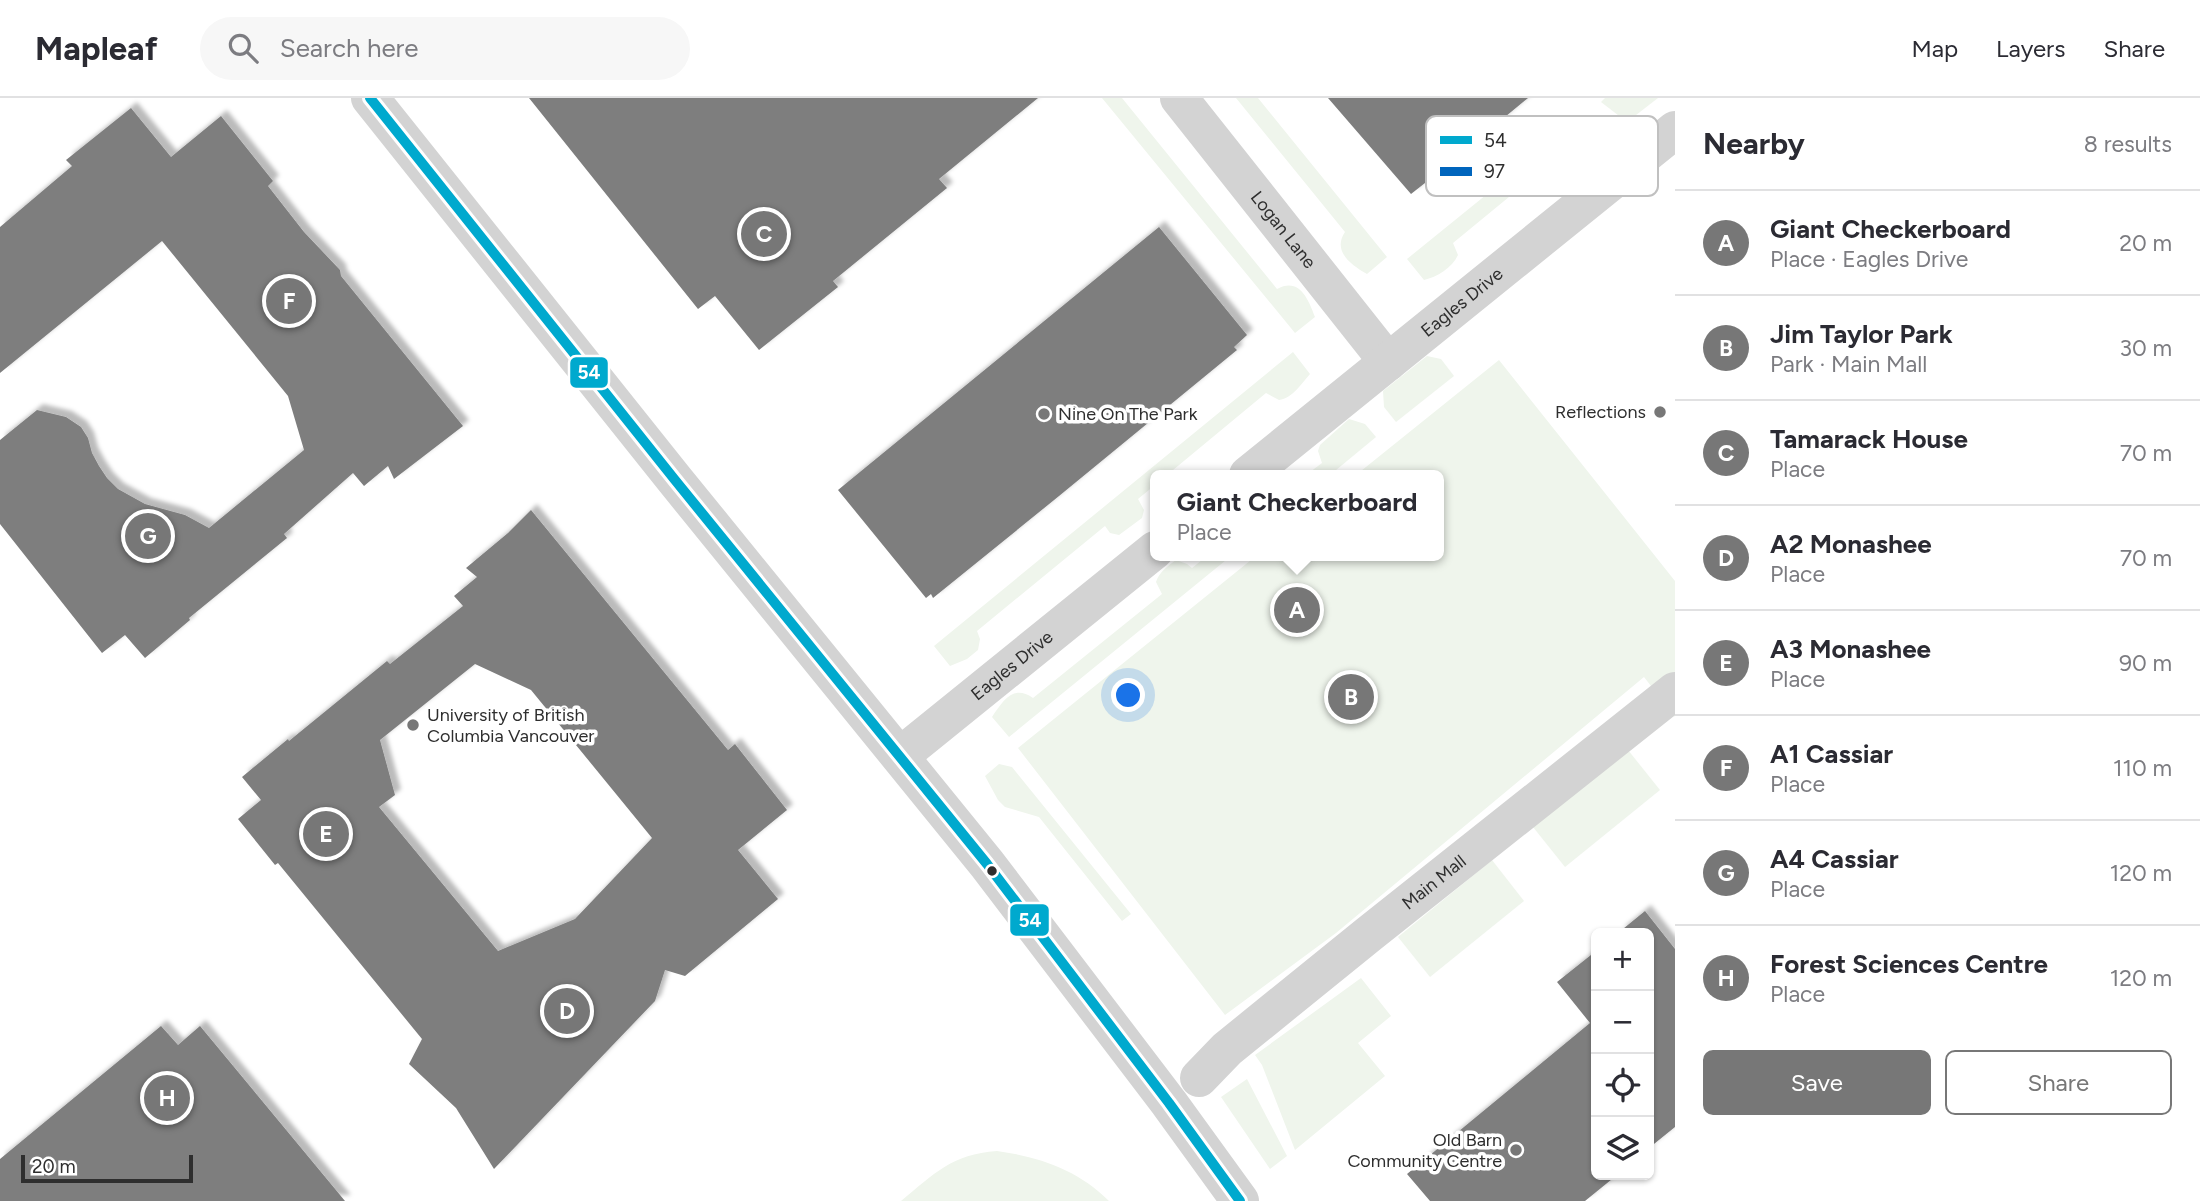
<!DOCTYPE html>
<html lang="en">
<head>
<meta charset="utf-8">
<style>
	:root { --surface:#fff; --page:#f7f7f7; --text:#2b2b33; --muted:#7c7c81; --line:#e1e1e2; --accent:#777 }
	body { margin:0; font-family:Figtree,sans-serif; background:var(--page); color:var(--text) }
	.controls { position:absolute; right:21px; bottom:21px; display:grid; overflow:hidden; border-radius:10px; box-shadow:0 2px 5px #0004 }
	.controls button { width:63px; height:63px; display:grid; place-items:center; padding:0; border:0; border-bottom:2px solid var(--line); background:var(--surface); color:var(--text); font:35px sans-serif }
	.scale { position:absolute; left:21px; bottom:18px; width:172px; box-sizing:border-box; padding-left:7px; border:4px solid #2e2e2e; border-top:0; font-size:19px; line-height:24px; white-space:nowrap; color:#2e2e2e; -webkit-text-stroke:5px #fff; paint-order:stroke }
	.you { position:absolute; left:1129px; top:598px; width:24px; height:24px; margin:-18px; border:5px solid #fff; border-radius:50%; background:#1a73e8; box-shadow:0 0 0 10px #1a73e833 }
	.badge { display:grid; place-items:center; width:46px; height:46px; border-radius:50%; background:var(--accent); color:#fff; font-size:23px; font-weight:700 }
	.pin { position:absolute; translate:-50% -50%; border:4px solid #fff; box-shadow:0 2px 7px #0006 }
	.popup { position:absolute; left:1150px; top:372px; width:294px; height:91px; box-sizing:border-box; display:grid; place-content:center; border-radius:10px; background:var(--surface); filter:drop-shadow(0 2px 5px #0005); font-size:23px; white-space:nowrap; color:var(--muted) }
	.popup b { font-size:26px; color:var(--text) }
	.popup::after { content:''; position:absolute; left:50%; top:100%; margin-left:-14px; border:14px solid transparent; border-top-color:var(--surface) }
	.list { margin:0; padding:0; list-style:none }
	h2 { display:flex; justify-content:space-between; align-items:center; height:91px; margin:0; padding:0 28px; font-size:30px }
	h2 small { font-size:23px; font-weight:400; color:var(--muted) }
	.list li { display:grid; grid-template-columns:46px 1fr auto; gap:21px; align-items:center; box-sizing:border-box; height:105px; padding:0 28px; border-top:2px solid var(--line) }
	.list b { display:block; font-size:26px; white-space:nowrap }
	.list p { margin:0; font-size:23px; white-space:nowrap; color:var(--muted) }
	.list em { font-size:23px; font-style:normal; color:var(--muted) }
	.actions { display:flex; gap:14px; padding:21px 28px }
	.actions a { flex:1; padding:16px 0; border:2px solid var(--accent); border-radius:10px; text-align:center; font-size:24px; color:var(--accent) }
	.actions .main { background:var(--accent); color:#fff }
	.icon { flex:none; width:38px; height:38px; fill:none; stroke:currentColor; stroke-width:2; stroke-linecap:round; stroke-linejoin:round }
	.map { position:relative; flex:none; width:1675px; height:1103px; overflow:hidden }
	header { display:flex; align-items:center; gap:42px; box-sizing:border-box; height:98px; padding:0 35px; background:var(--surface); border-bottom:2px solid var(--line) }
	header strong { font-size:33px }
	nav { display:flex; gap:38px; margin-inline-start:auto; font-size:24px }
	.search { width:490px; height:63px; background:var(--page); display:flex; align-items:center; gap:18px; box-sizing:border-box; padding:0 24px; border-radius:38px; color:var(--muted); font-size:26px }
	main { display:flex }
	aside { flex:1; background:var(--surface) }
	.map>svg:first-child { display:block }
	.green { fill:#eff5ec }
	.building { fill:#7e7e7e; fill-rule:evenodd; filter:url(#shadow) }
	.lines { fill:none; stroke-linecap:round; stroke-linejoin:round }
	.pedestrian { stroke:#d3d3d3; stroke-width:38 }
	.minor { stroke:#d3d3d3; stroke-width:38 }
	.bus-1-casing { stroke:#fff; stroke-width:16 }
	.bus-1 { stroke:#00a9ce; stroke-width:10 }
	.poi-dot { fill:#777; stroke:#fff; stroke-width:2.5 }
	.bus-dot { fill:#2e2e2e; stroke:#fff; stroke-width:2.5 }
	.labels { text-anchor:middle; stroke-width:7; stroke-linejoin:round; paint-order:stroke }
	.street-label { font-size:18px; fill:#2e2e2e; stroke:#fff }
	.poi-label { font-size:18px; fill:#2e2e2e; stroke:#fff; text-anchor:end }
	.key { fill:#fff; stroke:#c0c0c0; stroke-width:2 }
	.key-label { font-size:19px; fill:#2e2e2e }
	.line-badge { stroke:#fff; stroke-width:2.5 }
	.badge-label { font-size:19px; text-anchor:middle; font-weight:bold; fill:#fff }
</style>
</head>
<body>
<header>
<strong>Mapleaf</strong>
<div class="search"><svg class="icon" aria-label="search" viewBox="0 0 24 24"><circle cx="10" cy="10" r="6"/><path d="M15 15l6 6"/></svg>Search here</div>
<nav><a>Map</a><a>Layers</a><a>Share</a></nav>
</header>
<main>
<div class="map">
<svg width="1675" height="1103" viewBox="0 0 1675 1103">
	<defs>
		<filter id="shadow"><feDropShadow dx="6" dy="-6" stdDeviation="2" flood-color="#0004"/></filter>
	</defs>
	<rect width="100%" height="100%" fill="#fff"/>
	<!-- green -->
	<g class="green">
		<path d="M 1102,0 L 1122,0 L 1277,191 C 1299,179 1308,200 1315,219 L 1295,235 Z"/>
		<path d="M 1236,0 L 1258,0 L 1387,159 L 1367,176 C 1351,167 1332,153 1345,134 Z"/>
		<path d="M 1605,0 L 1658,0 L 1627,24 L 1601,4 Z"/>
		<path d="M 1555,41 L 1569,70 L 1563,69 L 1554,62 L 1453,145 L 1458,157 C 1452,170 1437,179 1424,182 L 1407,161 Z"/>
		<path d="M 1293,254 L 1310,276 C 1301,286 1293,300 1279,302 L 1266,295 L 1167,377 L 1155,377 L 1155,387 L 1138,401 L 1144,412 L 1142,420 L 1119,437 L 1110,435 L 1105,428 L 977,533 L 980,541 L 978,552 L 967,561 L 950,568 L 934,548 Z"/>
		<path d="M 1427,258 L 1441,261 L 1454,278 L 1396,324 L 1384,309 L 1383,293 Z"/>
		<path d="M 1499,262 L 1675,483 L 1675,619 L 1644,579 L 1336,835 L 1225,917 L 1018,650 L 1256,458 L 1439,458 L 1439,377 L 1356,377 Z"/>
		<path d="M 1349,321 L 1365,326 L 1376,339 L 1330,377 L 1306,377 L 1322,365 L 1318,353 L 1320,347 Z"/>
		<path d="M 1207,458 L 1231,458 L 1009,639 L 992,619 C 1003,603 1013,586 1033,600 L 1162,496 L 1156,484 C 1159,474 1168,468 1176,462 L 1187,466 L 1192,470 Z"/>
		<path d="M 1628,652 L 1660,692 L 1565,769 L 1533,729 Z"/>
		<path d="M 999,666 L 1012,669 L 1131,816 L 1122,823 L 1039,719 L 1005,709 L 998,702 L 985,678 Z"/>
		<path d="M 1492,762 L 1524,803 L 1430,879 L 1398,839 Z"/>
		<path d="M 1361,880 L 1391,918 L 1358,945 L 1385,978 L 1295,1052 L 1262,967 L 1255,957 Z"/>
		<path d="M 1247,981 L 1287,1058 L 1270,1071 L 1221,999 Z"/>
		<path d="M 997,1053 C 1040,1059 1078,1072 1109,1103 L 901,1103 C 934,1076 952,1056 997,1053 Z"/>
	</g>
	<!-- building -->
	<g class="building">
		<path d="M 529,0 L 1038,0 L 939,81 L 947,90 L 833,183 L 838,189 L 759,252 L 715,198 L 698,211 Z"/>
		<path d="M 1328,0 L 1528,0 L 1471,47 L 1472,48 L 1411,96 Z"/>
		<path d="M 131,10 L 171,59 L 221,18 L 273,83 L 268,88 L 304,134 L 340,172 L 341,178 L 463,328 L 394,381 L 388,368 L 364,388 L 353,375 L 284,436 L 287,440 L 189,520 L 190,522 L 145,560 L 125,537 L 102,555 L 0,426 L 0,342 L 37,312 L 66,319 L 81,329 L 88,340 L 92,355 L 99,368 L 107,380 L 118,391 L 145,406 L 185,417 L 209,430 L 304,352 L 288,298 L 162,143 L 0,275 L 0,129 L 72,68 L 66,62 Z"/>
		<path d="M 1159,129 L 1247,237 L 1234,249 L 1237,252 L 1059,398 L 933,500 L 931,496 L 926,500 L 838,392 Z"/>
		<path d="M 531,412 L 728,652 L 735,646 L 787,712 L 738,752 L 778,801 L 685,878 L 665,872 L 655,903 L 494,1071 L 456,1010 L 409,966 L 422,941 L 278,765 L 275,767 L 238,721 L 261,702 L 242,679 L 288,641 L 289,643 L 387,563 L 390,566 L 463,508 L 454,498 L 477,479 L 466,470 L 508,435 ZM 475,566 L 531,592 L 652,740 L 575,821 L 498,853 L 379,709 L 395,697 L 380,642 Z"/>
		<path d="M 1645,813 L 1675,851 L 1675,1029 L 1649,1050 L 1649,835 L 1618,835 Z"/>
		<path d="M 1596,853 L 1596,1077 L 1617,1077 L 1585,1103 L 1430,1103 L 1407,1076 L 1590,925 L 1557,884 Z"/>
		<path d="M 161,928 L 178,947 L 200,928 L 345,1103 L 0,1103 L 0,1061 Z"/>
	</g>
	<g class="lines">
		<!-- pedestrian -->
		<path class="pedestrian" id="s1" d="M 1199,980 L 1227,951 L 1369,836 L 1675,593"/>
		<!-- minor -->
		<g class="minor">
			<path d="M 370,0 L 675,382 L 987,766 L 1169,1005 L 1240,1103"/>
			<path id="s2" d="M 1179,0 L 1388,264"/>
			<path id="s3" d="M 1248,377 L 1675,32"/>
			<path id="s4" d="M 900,658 L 1155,452"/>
		</g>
		<!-- bus-1 casing -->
		<g class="bus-1-casing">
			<path id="bus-1" d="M 370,0 L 675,382 L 987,766 L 1169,1005 L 1240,1103"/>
		</g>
		<!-- bus-1 -->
		<use href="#bus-1" class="bus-1"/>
	</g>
	<!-- markers -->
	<g class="poi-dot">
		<circle cx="1660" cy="314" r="7"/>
		<circle cx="1044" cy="316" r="7"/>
		<circle cx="413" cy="627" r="7"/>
		<circle cx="1516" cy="1052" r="7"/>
	</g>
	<circle class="bus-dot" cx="992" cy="773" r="6"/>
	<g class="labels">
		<!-- street labels -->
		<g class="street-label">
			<text dy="6" stroke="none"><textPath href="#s2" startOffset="168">Logan Lane</textPath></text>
			<text dy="6" stroke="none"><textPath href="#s3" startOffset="275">Eagles Drive</textPath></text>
			<text dy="6" stroke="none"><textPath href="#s4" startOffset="144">Eagles Drive</textPath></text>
			<text dy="6" stroke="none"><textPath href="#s1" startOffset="306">Main Mall</textPath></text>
		</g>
		<!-- poi labels -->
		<g class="poi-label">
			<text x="1646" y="320">Reflections</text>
			<text x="1058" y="322" text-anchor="start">Nine On The Park</text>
			<text x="427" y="623" text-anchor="start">University of British<tspan x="427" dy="21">Columbia Vancouver</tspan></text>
			<text x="1502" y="1048">Old Barn<tspan x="1502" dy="21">Community Centre</tspan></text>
		</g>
	</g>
	<!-- legend -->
	<rect x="1426" y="18" width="232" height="80" rx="10" class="key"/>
	<rect x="1440" y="38" width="32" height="8" fill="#00a9ce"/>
	<rect x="1440" y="69" width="32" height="9" fill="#0065bd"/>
	<g class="key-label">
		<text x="1484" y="49">54</text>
		<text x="1484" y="80">97</text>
	</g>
	<g class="line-badge">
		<rect x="569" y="258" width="40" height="33" rx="7" fill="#00a9ce"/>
		<rect x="1009" y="805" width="41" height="34" rx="7" fill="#00a9ce"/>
	</g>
	<g class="badge-label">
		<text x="589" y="281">54</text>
		<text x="1030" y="829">54</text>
	</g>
</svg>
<div class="controls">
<button>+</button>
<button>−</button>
<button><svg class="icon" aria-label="locate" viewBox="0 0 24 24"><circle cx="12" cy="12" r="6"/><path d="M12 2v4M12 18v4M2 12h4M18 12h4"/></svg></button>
<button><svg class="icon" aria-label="layers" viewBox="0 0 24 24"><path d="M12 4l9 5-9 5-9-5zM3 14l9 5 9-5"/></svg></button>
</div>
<div class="scale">20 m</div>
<div class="you"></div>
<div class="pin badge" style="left:1297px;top:512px">A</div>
<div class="popup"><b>Giant Checkerboard</b>Place</div>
<div class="pin badge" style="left:1351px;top:599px">B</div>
<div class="pin badge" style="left:764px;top:136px">C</div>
<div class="pin badge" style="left:567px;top:913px">D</div>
<div class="pin badge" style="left:326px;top:736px">E</div>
<div class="pin badge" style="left:289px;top:203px">F</div>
<div class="pin badge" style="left:148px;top:438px">G</div>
<div class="pin badge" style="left:167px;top:1000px">H</div>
</div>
<aside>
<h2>Nearby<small>8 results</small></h2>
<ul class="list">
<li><span class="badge">A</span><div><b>Giant Checkerboard</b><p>Place · Eagles Drive</p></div><em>20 m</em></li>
<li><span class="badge">B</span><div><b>Jim Taylor Park</b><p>Park · Main Mall</p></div><em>30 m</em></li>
<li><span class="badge">C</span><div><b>Tamarack House</b><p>Place</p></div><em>70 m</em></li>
<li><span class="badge">D</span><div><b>A2 Monashee</b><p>Place</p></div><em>70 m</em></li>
<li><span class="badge">E</span><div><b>A3 Monashee</b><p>Place</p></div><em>90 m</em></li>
<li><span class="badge">F</span><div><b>A1 Cassiar</b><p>Place</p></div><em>110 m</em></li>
<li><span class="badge">G</span><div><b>A4 Cassiar</b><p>Place</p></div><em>120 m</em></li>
<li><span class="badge">H</span><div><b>Forest Sciences Centre</b><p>Place</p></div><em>120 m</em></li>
</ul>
<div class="actions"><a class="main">Save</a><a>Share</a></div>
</aside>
</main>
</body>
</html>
